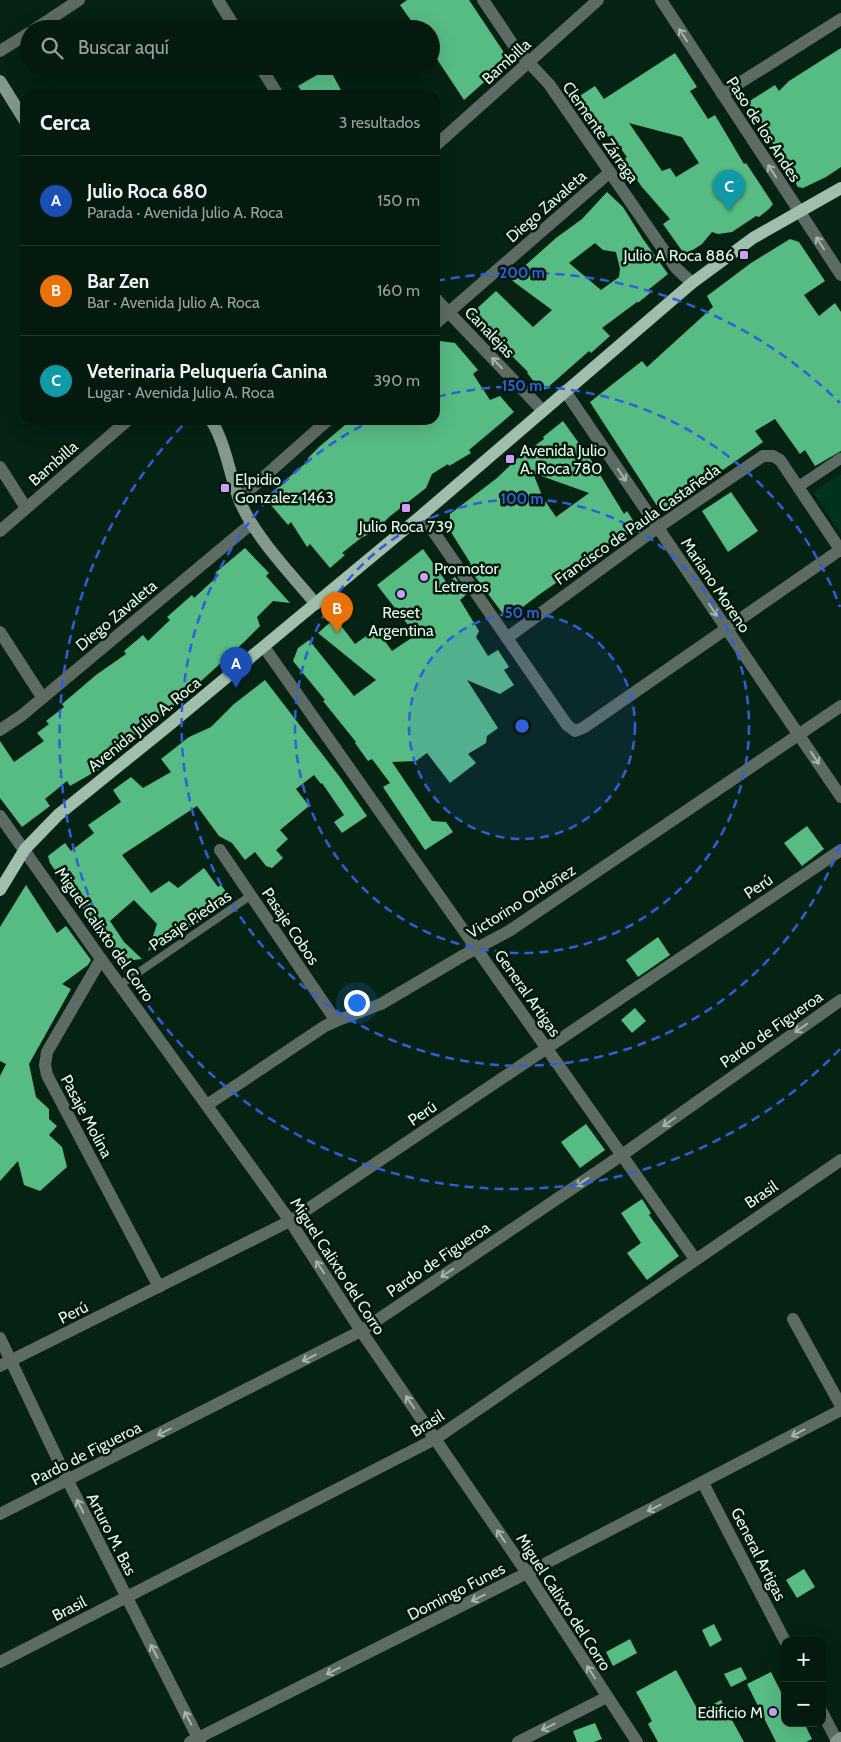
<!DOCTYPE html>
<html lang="es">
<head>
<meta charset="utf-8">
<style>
	:root { --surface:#041a0e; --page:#12271c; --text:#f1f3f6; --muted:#97a19e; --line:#25382e; --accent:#d93025 }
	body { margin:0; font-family:Cabin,sans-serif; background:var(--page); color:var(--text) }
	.controls { position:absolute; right:15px; bottom:15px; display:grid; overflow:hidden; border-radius:10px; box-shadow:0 5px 20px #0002 }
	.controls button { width:45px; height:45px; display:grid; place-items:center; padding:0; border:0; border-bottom:1px solid var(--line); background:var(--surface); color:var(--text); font:25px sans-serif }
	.you { position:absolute; left:356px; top:1002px; width:18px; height:18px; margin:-12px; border:4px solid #fff; border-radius:50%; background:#1a73e8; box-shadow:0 0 0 8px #1a73e833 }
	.badge { display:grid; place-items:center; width:32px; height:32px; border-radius:50%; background:var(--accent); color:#fff; font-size:16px; font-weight:700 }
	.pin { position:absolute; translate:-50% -41px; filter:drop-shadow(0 1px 2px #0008) }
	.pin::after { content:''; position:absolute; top:26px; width:18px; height:15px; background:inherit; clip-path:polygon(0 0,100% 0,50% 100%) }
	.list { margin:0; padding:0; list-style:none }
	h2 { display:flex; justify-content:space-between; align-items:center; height:65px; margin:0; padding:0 20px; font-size:21px }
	h2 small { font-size:16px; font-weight:400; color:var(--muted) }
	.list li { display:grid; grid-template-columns:32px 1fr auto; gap:15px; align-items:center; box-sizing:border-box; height:90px; padding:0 20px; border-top:1px solid var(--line) }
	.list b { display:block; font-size:19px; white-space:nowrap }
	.list p { margin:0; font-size:16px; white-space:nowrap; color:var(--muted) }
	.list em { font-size:16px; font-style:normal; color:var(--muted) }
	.icon { flex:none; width:28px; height:28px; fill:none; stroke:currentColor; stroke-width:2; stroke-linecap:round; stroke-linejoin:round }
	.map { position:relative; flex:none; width:841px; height:1742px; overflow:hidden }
	.search { position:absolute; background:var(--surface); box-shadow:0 5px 20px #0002; left:20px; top:20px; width:420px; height:55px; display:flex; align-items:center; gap:12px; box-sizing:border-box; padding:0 18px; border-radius:28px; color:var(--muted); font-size:19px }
	.panel { position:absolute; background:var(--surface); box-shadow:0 5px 20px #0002; left:20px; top:90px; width:420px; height:335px; border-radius:15px }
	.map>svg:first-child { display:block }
	.green { fill:#01331c }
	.building { fill:#57bb84; fill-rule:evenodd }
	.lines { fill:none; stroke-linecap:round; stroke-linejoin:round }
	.service { stroke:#5e6b63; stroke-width:8 }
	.pedestrian { stroke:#5e6b63; stroke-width:11 }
	.minor { stroke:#5e6b63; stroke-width:12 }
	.secondary { stroke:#84998c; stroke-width:12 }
	.primary { stroke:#a1bdab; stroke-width:12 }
	.oneway { stroke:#a7b6ad }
	.ring { fill:none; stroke:#315fda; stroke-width:2.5; stroke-dasharray:9 6 }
	.poi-dot { fill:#d09dff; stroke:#00190a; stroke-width:2 }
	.labels { text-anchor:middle; stroke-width:5; stroke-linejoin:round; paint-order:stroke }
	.street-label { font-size:16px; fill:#e3f4e9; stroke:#00190a }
	.poi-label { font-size:16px; fill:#e3f4e9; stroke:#00190a; text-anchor:start }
	.centre { fill:#315fda; stroke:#00190a; stroke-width:2.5 }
	.ring-label { font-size:15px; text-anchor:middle; font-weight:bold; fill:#315fda; stroke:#00190a; stroke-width:5; stroke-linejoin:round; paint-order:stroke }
</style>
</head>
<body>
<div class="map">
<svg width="841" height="1742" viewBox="0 0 841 1742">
	<rect width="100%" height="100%" fill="#052213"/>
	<!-- green -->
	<path class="green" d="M 841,474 L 841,534 L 813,492 Z"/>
	<!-- building -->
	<g class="building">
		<path d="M 407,0 L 469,0 L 509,60 L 464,100 L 431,50 L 431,29 L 417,29 L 400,5 Z"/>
		<path d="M 841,48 L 841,167 L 826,177 L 803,188 L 798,187 L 783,164 L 772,142 L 764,133 L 767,131 L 748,102 L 775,85 L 779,91 L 789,81 Z"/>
		<path d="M 675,53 L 697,87 L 690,91 L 708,119 L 715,115 L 744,164 L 746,163 L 773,204 L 769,209 L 759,217 L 756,216 L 732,232 L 718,234 L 712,232 L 702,244 L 685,255 L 663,224 L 670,219 L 642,187 L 623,160 L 627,157 L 613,138 L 607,136 L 597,121 L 594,123 L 578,97 L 595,86 L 604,99 ZM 629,123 L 682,137 L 699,163 L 676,177 L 670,168 L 662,171 Z"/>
		<path d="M 329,68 L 341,90 L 332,95 L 304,95 L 298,86 Z"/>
		<path d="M 607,192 L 623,207 L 643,239 L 668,274 L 648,290 L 650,293 L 639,302 L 637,302 L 602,328 L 610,336 L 591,353 L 589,351 L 546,389 L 541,390 L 527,373 L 528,372 L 497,341 L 487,327 L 483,326 L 471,314 L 496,291 L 533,327 L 552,310 L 510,279 L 556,238 L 582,219 ZM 595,243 L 603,250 L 616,252 L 620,269 L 619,277 L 601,290 L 569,263 Z"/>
		<path d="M 790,239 L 799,242 L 825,281 L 804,295 L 819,316 L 835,303 L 841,312 L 841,451 L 815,466 L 805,450 L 800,454 L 775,419 L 755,431 L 763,442 L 720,472 L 716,471 L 661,512 L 590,402 L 642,361 L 647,367 L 713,307 L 707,296 L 751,263 Z"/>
		<path d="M 440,341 L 455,343 L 478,370 L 473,374 L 490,400 L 500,396 L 514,412 L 469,450 L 471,453 L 449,466 L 448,464 L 432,474 L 426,488 L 389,517 L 375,531 L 361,538 L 342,553 L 345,555 L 330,568 L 310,544 L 307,547 L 291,522 L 288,525 L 265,498 L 308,461 L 308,458 L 319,447 L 351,420 L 435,420 L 435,346 Z"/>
		<path d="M 563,421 L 591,460 L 624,514 L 627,511 L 634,522 L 630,532 L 540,594 L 507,619 L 467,566 L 471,564 L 449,529 L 450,514 L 497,478 L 518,458 L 544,439 L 543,437 ZM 533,473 L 589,493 L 556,517 L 543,498 Z"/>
		<path d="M 731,492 L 758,531 L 728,552 L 702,511 Z"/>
		<path d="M 245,548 L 269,573 L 266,576 L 290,603 L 273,601 L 257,617 L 260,626 L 244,642 L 156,722 L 157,722 L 140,737 L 139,731 L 98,770 L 70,786 L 67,781 L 45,799 L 50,806 L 22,827 L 0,798 L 0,741 L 14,762 L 44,741 L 37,733 L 49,724 L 46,721 L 64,707 L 62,704 L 96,675 L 126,654 L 124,651 L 143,635 L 148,641 L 170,620 L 167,617 L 192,595 L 194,598 L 219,575 L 215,573 Z"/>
		<path d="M 423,549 L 447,583 L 455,577 L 467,594 L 460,600 L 479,631 L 476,637 L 488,656 L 498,650 L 509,667 L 504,670 L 514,685 L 500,694 L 467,680 L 498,728 L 487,736 L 486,743 L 468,754 L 476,763 L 450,783 L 427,753 L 416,761 L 392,762 L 432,821 L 446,822 L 453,832 L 425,850 L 383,787 L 390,783 L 372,759 L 368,761 L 355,743 L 356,742 L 323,701 L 325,700 L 293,661 L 298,648 L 309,640 L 354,696 L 376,680 L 318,633 L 335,618 L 355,644 L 376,629 L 392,651 L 416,635 L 377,585 Z"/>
		<path d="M 265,680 L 339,776 L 367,816 L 342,833 L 334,822 L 344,815 L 322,783 L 321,784 L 314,775 L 296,789 L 309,806 L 280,830 L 288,839 L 276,850 L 283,858 L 272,868 L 266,866 L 255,852 L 245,860 L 232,843 L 219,836 L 197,806 L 122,855 L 151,893 L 169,881 L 178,888 L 204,868 L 218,887 L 221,885 L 230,897 L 204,916 L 205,918 L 161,946 L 159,944 L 148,951 L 157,924 L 134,900 L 110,921 L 124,942 L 142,959 L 125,961 L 119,958 L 111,945 L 109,946 L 98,929 L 97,930 L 50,863 L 48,856 L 65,843 L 71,851 L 94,833 L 88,825 L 121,802 L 113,790 L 131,777 L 143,788 L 171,772 L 161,759 L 189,737 L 211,727 L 234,704 Z"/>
		<path d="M 807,826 L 824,849 L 802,866 L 784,843 Z"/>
		<path d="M 26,885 L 57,933 L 66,926 L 91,960 L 88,965 L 62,984 L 71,989 L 29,1064 L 36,1097 L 49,1109 L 49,1119 L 57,1126 L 49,1135 L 62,1147 L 67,1167 L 40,1191 L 24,1185 L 18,1161 L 0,1181 L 0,1076 L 6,1064 L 0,1061 L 0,927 Z"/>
		<path d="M 658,937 L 670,955 L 638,977 L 626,960 Z"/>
		<path d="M 635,1008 L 646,1021 L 632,1033 L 621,1020 Z"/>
		<path d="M 586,1124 L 605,1150 L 580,1168 L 561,1142 Z"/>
		<path d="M 642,1199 L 651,1213 L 649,1215 L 679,1256 L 647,1280 L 627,1253 L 641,1243 L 621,1213 Z"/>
		<path d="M 804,1569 L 815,1587 L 797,1598 L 786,1580 Z"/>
		<path d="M 714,1624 L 722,1640 L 710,1647 L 702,1630 Z"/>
		<path d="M 630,1639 L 637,1653 L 613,1666 L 606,1652 Z"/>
		<path d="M 741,1667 L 747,1679 L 731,1687 L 724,1674 Z"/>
		<path d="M 676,1670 L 699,1712 L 721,1700 L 744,1742 L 658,1742 L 648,1724 L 652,1721 L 636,1692 Z"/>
		<path d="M 771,1672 L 785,1700 L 785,1723 L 804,1723 L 812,1739 L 806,1742 L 776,1742 L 747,1684 Z"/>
		<path d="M 595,1723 L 602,1739 L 594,1742 L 577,1742 L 573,1731 Z"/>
	</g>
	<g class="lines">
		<!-- service -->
		<path class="service" d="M 120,985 L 250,896"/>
		<!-- pedestrian -->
		<path class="pedestrian" d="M 798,487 L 841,458"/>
		<!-- minor -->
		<g class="minor">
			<path d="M 218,0 L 236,29"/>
			<path d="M 483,0 L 516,49 L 549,84 L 676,268 L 692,283"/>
			<path d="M 661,0 L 841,275"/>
			<path d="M 35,29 L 79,0"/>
			<path d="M 0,51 L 29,33"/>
			<path d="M 260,66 L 278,95"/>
			<path d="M 722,94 L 841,19"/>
			<path d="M 435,146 L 598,0"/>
			<path d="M 435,298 L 543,411"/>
			<path d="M 435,324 L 610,172"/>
			<path d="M 565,391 L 841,797"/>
			<path d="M 0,467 L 26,508"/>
			<path d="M 239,499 L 328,420"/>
			<path d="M 422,515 L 567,725 L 575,731 L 583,728 L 840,550"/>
			<path d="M 0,531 L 128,420"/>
			<path d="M 0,632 L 42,697"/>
			<path d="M 507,638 L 657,528 L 763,456 L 773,456 L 780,460 L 841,551"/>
			<path d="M 264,647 L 695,1259"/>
			<path d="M 0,730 L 21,716 L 251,524"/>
			<path d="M 0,816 L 101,959 L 290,1221 L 361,1331 L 527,1573 L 637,1742"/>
			<path d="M 220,850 L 336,1021"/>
			<path d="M 101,959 L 47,1052 L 45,1065 L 47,1075 L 159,1287"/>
			<path d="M 207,1105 L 325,1026 L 336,1021 L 381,1004 L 464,955 L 509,931 L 841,706"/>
			<path d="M 793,1319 L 841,1406"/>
			<path d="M 0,1338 L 68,1481 L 200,1742"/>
			<path d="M 0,1366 L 290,1221 L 841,850"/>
			<path d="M 703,1483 L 785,1641"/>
			<path d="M 0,1514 L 361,1331 L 622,1155 L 841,1000"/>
			<path d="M 0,1662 L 435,1439 L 841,1160"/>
			<path d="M 822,1712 L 837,1741"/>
			<path d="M 190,1742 L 527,1573 L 841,1410"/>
			<path d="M 518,1742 L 607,1697"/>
		</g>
		<!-- secondary -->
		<g class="secondary">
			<path d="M 0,81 L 25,121"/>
			<path d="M 211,420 C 226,444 229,473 239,499 C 253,535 291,574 316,604"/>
			<path d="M 836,1742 L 841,1738"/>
		</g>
		<!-- primary -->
		<path class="primary" d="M 0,890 L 25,849 L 58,815 L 168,726 L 422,515 L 692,283 L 753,238 L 841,188"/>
	</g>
	<!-- one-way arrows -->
	<defs><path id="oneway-shaft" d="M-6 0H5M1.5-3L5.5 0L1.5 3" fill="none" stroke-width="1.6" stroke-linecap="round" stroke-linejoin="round" transform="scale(1.25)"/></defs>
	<g class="oneway">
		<use href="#oneway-shaft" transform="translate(683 35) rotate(-123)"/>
		<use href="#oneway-shaft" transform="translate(772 171) rotate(-123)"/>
		<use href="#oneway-shaft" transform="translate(820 243) rotate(-123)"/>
		<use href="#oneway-shaft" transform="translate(497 363) rotate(-134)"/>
		<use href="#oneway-shaft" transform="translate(622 475) rotate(56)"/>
		<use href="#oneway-shaft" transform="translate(713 610) rotate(56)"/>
		<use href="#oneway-shaft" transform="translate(815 758) rotate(56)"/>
		<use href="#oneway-shaft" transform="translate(801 1028) rotate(145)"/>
		<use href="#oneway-shaft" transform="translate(669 1122) rotate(145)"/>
		<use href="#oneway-shaft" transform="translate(582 1182) rotate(146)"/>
		<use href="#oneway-shaft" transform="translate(320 1267) rotate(-123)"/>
		<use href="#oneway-shaft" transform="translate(447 1273) rotate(146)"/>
		<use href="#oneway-shaft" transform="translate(309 1358) rotate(153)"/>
		<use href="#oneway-shaft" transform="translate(410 1402) rotate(-124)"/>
		<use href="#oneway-shaft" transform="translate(164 1432) rotate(153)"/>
		<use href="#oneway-shaft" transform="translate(798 1433) rotate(152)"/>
		<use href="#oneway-shaft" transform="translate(80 1506) rotate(-117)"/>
		<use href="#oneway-shaft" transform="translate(654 1508) rotate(153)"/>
		<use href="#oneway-shaft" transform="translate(501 1536) rotate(-124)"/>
		<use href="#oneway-shaft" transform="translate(478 1598) rotate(153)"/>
		<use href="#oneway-shaft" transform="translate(154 1651) rotate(-117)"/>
		<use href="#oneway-shaft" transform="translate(333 1671) rotate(153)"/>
		<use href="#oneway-shaft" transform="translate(591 1672) rotate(-123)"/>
		<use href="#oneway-shaft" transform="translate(188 1718) rotate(-117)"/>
		<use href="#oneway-shaft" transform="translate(548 1727) rotate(153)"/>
	</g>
	<!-- distance rings -->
	<circle cx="522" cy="726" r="113" fill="#315fda" fill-opacity=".12"/>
	<g class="ring">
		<circle cx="522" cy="726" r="113"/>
		<circle cx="522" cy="726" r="227"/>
		<path d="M840 845A340 340 0 1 1 373 420M437 397A340 340 0 0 1 840 607"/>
		<path d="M840 1049A453 453 0 0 1 185 423M436 281A453 453 0 0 1 840 403"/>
	</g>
	<!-- markers -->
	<g class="poi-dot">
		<rect x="739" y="250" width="10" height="10" rx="2.5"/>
		<rect x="505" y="454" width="10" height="10" rx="2.5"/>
		<rect x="220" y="483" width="10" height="10" rx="2.5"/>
		<rect x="401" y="503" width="10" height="10" rx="2.5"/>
		<circle cx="424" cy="577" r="5"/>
		<circle cx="401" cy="594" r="5"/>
		<circle cx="773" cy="1712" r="5"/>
	</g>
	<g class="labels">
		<!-- street labels -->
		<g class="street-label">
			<text transform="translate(506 61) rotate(-42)" y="6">Bambilla</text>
			<text transform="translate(764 129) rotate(57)" y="6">Paso de los Andes</text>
			<text transform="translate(601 132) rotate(55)" y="6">Clemente Zárraga</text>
			<text transform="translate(546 206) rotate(-41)" y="6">Diego Zavaleta</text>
			<text transform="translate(490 332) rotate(46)" y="6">Canalejas</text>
			<text transform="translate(53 463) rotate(-41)" y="6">Bambilla</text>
			<text transform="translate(637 524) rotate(-35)" y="6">Francisco de Paula Castañeda</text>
			<text transform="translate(716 585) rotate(56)" y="6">Mariano Moreno</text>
			<text transform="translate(116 615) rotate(-40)" y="6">Diego Zavaleta</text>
			<text transform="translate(144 724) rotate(-39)" y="6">Avenida Julio A. Roca</text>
			<text transform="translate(758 886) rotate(-34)" y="6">Perú</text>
			<text transform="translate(521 901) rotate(-32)" y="6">Victorino Ordoñez</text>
			<text transform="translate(190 920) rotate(-34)" y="6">Pasaje Piedras</text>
			<text transform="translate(291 926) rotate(56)" y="6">Pasaje Cobos</text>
			<text transform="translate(105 934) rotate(55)" y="6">Miguel Calixto del Corro</text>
			<text transform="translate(528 993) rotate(55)" y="6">General Artigas</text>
			<text transform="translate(771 1029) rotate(-35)" y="6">Pardo de Figueroa</text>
			<text transform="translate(422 1113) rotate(-34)" y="6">Perú</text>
			<text transform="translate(87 1116) rotate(62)" y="6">Pasaje Molina</text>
			<text transform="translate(761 1194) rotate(-34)" y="6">Brasil</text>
			<text transform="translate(438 1259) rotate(-34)" y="6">Pardo de Figueroa</text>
			<text transform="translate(338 1266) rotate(57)" y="6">Miguel Calixto del Corro</text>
			<text transform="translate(73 1312) rotate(-27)" y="6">Perú</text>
			<text transform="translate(427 1423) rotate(-32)" y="6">Brasil</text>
			<text transform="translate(86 1453) rotate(-27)" y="6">Pardo de Figueroa</text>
			<text transform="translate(112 1534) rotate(63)" y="6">Arturo M. Bas</text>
			<text transform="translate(759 1554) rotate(63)" y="6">General Artigas</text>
			<text transform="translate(456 1591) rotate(-27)" y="6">Domingo Funes</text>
			<text transform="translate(564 1602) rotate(57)" y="6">Miguel Calixto del Corro</text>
			<text transform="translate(69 1608) rotate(-27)" y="6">Brasil</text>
		</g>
		<!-- poi labels -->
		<g class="poi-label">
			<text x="734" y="261" text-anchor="end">Julio A Roca 886</text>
			<text x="520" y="456">Avenida Julio<tspan x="520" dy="18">A. Roca 780</tspan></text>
			<text x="235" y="485">Elpidio<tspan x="235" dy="18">Gonzalez 1463</tspan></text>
			<text x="406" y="532" text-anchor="middle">Julio Roca 739</text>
			<text x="434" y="574">Promotor<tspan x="434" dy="18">Letreros</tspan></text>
			<text x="401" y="618" text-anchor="middle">Reset<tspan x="401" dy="18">Argentina</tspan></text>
			<text x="763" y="1718" text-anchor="end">Edificio M</text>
		</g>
	</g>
	<circle cx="522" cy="726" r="8" class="centre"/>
	<g class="ring-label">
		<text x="522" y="278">200 m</text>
		<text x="522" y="391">150 m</text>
		<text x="522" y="504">100 m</text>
		<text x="522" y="618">50 m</text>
	</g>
</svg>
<div class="controls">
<button>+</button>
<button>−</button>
</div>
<div class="you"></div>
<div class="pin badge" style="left:236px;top:688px;background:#1a4fb4">A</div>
<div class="pin badge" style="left:337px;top:633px;background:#e8710a">B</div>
<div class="pin badge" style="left:729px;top:211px;background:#0f9aa8">C</div>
<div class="search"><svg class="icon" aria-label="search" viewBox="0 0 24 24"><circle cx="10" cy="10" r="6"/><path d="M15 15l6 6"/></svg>Buscar aquí</div>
<section class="panel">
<h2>Cerca<small>3 resultados</small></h2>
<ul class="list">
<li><span class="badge" style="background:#1a4fb4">A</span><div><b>Julio Roca 680</b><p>Parada · Avenida Julio A. Roca</p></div><em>150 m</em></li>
<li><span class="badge" style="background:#e8710a">B</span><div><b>Bar Zen</b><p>Bar · Avenida Julio A. Roca</p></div><em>160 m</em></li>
<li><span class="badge" style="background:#0f9aa8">C</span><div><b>Veterinaria Peluquería Canina</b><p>Lugar · Avenida Julio A. Roca</p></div><em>390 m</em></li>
</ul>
</section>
</div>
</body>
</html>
